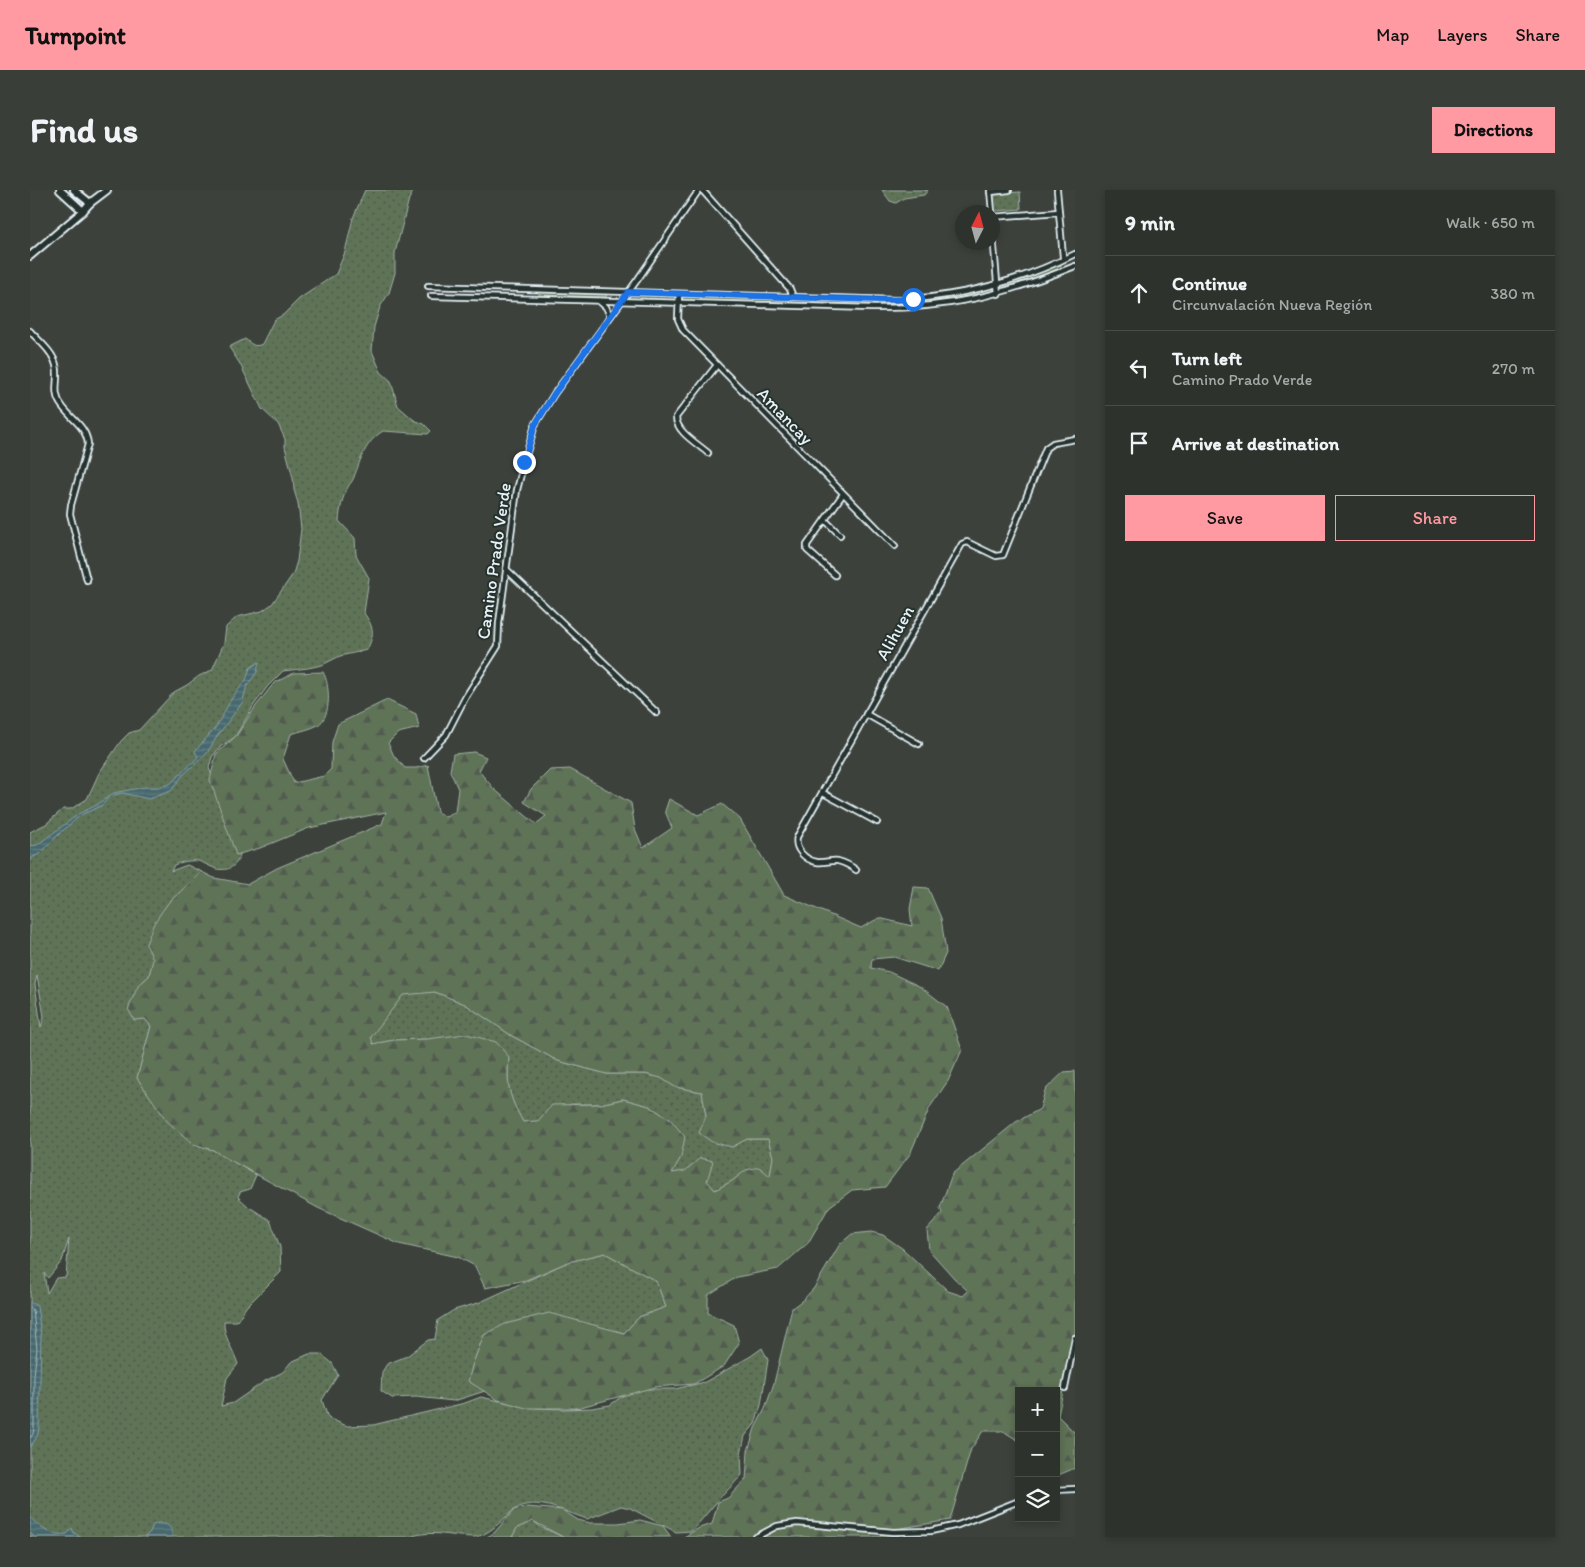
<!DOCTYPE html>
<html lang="en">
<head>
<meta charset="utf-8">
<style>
	:root { --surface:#2d322c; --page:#393e38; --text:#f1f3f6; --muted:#a7aaa9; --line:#484d48; --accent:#ff9aa2 }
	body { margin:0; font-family:Itim,sans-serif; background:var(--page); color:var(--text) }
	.controls { position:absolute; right:15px; bottom:15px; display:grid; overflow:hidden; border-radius:0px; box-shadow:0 2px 8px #0003 }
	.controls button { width:45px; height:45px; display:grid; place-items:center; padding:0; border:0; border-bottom:1px solid var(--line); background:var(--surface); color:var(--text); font:25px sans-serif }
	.compass { position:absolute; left:925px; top:15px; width:45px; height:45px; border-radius:50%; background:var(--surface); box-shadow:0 2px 8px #0003; rotate:6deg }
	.stop { position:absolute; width:15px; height:15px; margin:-11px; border:4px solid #1a73e8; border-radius:50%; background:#fff }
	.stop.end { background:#1a73e8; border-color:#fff; box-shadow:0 1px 5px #0008 }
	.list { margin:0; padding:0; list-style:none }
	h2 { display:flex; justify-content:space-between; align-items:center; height:65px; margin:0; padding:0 20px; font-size:21px }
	h2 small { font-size:16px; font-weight:400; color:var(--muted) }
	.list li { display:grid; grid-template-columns:32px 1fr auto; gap:15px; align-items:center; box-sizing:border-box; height:75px; padding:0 20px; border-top:1px solid var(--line) }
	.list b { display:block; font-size:19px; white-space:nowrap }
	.list p { margin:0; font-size:16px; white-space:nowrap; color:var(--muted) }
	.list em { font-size:16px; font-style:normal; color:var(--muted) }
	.actions { display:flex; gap:10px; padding:15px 20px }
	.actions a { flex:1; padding:11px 0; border:1px solid var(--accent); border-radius:0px; text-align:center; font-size:18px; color:var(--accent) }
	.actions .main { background:var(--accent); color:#111 }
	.icon { flex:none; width:28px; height:28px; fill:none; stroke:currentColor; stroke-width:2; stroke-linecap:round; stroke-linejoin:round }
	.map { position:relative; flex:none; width:1045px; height:1347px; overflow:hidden; border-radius:0px }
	header { display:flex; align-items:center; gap:30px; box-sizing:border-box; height:70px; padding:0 25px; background:var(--accent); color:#111 }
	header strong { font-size:24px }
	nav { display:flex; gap:28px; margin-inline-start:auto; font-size:18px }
	.intro { display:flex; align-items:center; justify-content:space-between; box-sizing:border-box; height:120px; padding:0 30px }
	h1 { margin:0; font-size:35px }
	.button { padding:12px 22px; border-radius:0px; background:var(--accent); color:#111; font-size:18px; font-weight:700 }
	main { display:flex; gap:30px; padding:0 30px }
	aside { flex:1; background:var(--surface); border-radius:0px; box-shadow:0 2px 8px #0003 }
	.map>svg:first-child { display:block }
	.grass { fill:url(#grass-dots); stroke:#a3b2a8; fill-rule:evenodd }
	.forest { fill:url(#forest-firs); stroke:#a3b2a8; fill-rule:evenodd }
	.water { fill:url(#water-rules); stroke:#879fa5 }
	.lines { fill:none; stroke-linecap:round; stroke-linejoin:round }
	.shore { stroke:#a8bbc1; stroke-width:1 }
	.street-casing { stroke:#e8f1f8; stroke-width:8 }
	.secondary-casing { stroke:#e8f1f8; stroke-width:10 }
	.street { stroke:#26332d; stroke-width:4.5 }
	.secondary { stroke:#26332d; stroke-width:6 }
	.route { stroke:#1a73e8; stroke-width:6 }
	.labels { text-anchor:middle; stroke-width:4; stroke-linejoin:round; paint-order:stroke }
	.street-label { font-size:18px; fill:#e8f1f8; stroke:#26332d }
</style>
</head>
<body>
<header>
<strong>Turnpoint</strong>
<nav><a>Map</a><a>Layers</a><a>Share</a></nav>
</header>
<div class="intro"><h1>Find us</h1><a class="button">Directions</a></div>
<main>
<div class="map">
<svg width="1045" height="1347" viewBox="0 0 1045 1347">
	<defs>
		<pattern id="grass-dots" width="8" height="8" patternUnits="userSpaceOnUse" patternTransform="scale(1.25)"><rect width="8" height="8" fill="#5e7357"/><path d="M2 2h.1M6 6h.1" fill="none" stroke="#515b50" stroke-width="1.8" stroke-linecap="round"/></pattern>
		<pattern id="forest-firs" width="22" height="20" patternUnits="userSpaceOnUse" patternTransform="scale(1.25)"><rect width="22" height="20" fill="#5e7357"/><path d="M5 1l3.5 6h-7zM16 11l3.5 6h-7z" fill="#515b50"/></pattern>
		<pattern id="water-rules" width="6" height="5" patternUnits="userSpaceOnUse" patternTransform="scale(1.25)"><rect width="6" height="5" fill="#47696e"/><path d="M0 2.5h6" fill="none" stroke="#627f83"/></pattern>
	</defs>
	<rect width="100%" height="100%" fill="#3c423b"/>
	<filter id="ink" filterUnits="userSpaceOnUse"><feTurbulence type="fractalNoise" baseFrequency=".02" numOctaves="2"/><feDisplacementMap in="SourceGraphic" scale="10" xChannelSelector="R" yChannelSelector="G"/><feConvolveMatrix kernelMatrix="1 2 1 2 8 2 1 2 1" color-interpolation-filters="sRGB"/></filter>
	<g filter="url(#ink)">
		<!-- grass -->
		<g class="grass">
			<path d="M 335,0 L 384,0 L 379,9 L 365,63 L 365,83 L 359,103 L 350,117 L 344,137 L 342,161 L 351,182 L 361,191 L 368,216 L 384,230 L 394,234 L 401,241 L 398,244 L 353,241 C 335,252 331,269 324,287 C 323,291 320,293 318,297 C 312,308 310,319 309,331 L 325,348 L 326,365 L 339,388 L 334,423 C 344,438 345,443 337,460 L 310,466 L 292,475 L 278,478 L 253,481 L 238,496 L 224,515 L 205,547 L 190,557 L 182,567 L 179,578 L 211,659 C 210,672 202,682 187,679 C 180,677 175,673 168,671 C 160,670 151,672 144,675 L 141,681 L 157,675 L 172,682 L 138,713 L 119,786 L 108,796 L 115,829 L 121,836 L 107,888 L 120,906 L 163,954 L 183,960 L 226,985 L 220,999 L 210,1002 L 208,1007 L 219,1017 L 240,1030 L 250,1057 L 251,1082 L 216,1117 L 207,1131 L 194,1131 C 193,1146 203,1159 208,1174 L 197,1188 L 191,1216 L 203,1213 L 235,1191 L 253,1182 L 261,1172 L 279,1164 L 291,1164 L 302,1173 L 308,1185 L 292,1210 L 298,1228 L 317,1236 L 343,1235 L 435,1213 L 451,1207 L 483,1214 L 500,1213 L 505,1218 L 534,1219 L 562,1218 L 580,1215 L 595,1204 L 613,1199 L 645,1199 L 675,1192 L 721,1166 L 732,1158 L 738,1170 L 734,1196 L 731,1215 L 725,1234 L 715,1246 L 711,1263 L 712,1285 L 690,1308 L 662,1341 L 646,1342 L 600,1318 L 591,1316 L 557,1329 C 535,1322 501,1303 480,1323 C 471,1332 458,1345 445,1347 C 423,1347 401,1339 380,1347 L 0,1347 L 0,642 L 16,634 L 33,619 L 41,619 L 57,609 L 69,583 L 91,551 L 99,543 L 109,540 L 144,502 L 157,495 L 169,486 L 182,480 L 194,453 L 196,437 L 207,427 L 232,421 L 242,414 L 263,384 L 267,371 L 271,339 L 268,313 L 264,300 L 263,288 L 255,257 L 255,249 L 248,234 L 232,219 L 210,174 L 199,157 L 215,149 C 222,154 224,158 232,154 L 244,130 L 253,125 L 269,109 L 306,84 L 315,62 L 323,28 ZM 7,785 L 14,827 L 11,837 L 5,794 ZM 39,1049 L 36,1087 L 26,1088 L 17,1103 L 14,1083 L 18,1088 L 32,1071 Z"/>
			<path d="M 852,0 L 898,0 L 894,5 L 874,8 L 866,13 L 860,11 Z"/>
			<path d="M 990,2 L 991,19 L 966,21 L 963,19 L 962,4 Z"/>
			<path d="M 1028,75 L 1031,75 L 1031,78 L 1001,89 L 969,98 L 970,95 L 995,88 Z"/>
			<path d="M 964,98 L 964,102 C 935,109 906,113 877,115 L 651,110 L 654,107 L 876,111 L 928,106 Z"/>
			<path d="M 509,102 L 577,104 L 576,107 L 509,105 Z"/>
			<path d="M 600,105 L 643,106 L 646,109 L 645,111 L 597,109 Z"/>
			<path d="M 405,802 L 435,814 L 482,846 L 528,871 L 577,884 L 615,884 L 632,888 L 645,897 L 672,902 L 676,926 L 702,957 L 717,949 L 738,949 L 743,967 L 740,986 L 717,980 L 702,991 L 685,1000 C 672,985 660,980 641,983 L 651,967 L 641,930 L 619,916 L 593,909 L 570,914 L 541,914 L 508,931 L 493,932 C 479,907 476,896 479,867 L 397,849 L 364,850 L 343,854 L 340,847 L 373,804 Z"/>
			<path d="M 575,1063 L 626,1091 L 636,1117 L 609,1127 L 594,1143 L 570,1137 L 454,1145 L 443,1173 L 439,1191 L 455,1201 L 424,1211 L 386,1207 L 362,1208 L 351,1201 L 352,1182 L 357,1174 L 377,1166 L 398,1150 L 405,1149 L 408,1130 L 424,1120 L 448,1113 L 538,1072 Z"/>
			<path d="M 503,1331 L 511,1337 L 533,1347 L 482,1347 L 487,1338 Z"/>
		</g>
		<!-- forest -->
		<g class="forest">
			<path d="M 293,482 C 300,494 302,526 288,535 C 281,539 270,541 261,544 L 253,569 L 264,593 L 294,586 L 301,579 L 302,552 L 308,534 L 357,510 L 386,524 L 389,538 L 368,543 L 358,553 L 364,566 L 375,578 L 386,578 L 398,575 L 407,622 L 416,627 L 425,622 L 428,599 L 420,581 L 423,564 L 444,562 L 456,567 L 449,581 L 464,599 L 506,634 L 516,626 L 494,612 L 501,599 L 520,580 L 540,579 L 601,613 L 605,639 L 613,658 L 642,638 L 635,621 L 639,609 L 668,625 L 692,614 L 710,629 L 754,705 L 831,738 L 849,728 L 882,736 L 880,719 L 884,697 L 898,698 L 911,728 L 916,763 L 908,781 L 864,767 L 842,769 L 841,778 L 859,782 L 891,797 L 917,817 L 932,860 L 918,891 L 900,917 L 880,964 L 855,997 L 822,1000 L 799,1017 L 778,1053 L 748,1079 L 707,1087 L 678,1105 L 678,1123 L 704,1135 L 709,1153 L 694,1176 L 664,1194 L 625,1197 L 547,1218 L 496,1218 L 468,1210 L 438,1191 L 443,1173 L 454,1145 L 475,1134 L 519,1123 L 594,1143 L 609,1127 L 636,1117 L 626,1091 L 575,1063 L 538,1072 L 496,1090 L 455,1098 L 445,1076 L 428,1067 L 369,1054 L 288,1018 L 196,968 L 183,960 L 163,954 L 137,931 L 107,888 L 121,836 L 115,829 L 104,830 L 98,819 L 108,796 L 119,786 L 123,769 L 116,754 L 124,733 L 138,713 L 172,682 L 184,688 L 218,694 L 247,678 L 352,634 L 356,622 L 279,638 L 230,658 L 206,665 L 180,590 L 186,564 L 206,546 L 226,516 L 244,493 L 264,483 ZM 405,802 L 435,814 L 482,846 L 528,871 L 577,884 L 615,884 L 631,888 L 645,897 L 672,902 L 676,926 L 669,943 L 682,952 L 702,957 L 717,949 L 738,949 L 743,967 L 740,986 L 729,977 L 716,980 L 702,991 L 685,1000 L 677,991 L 683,971 L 670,968 L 655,981 L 642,983 L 651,967 L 655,947 L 641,930 L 619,916 L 593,909 L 570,914 L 522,915 L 508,931 L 493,932 C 479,907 476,895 479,867 L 466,852 L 436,844 L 397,849 L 364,850 L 343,854 L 341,847 L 373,805 Z"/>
			<path d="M 1045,881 L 1045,1142 L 1028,1226 L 1045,1243 L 1045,1278 L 1026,1286 L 1026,1201 L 989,1201 L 989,1251 L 973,1241 L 953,1241 L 941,1259 L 920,1330 L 866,1339 L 869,1347 L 654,1347 L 669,1338 L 682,1334 L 688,1312 L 698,1308 L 716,1289 L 718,1261 L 725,1238 L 735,1219 L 744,1193 L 762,1118 L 774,1109 L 784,1098 L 810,1054 L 822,1044 L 841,1042 L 853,1045 L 873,1059 L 918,1101 L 933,1106 L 938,1101 L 924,1088 L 899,1060 L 897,1040 L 912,1023 L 910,1018 L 922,984 L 986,932 L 1010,919 L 1015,900 L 1034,882 Z"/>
			<path d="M 497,1317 L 532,1320 L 548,1330 L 560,1333 L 588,1333 L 610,1330 L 633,1336 L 641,1347 L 533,1347 L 503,1331 L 487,1338 L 482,1347 L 457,1347 L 464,1343 L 484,1320 Z"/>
		</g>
		<!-- water -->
		<g class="water">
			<path d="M 229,472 L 227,482 L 217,496 L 212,513 L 188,545 L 177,563 L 153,585 L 141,601 L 119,609 L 92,603 L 80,606 L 71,616 L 51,625 L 29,644 L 11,663 L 0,669 L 0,656 L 7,655 L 50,623 L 65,616 L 83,603 L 115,597 L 129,597 L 140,594 L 168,567 L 165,561 L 186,537 L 202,508 L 216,490 L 220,478 Z"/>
			<path d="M 0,1112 L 7,1116 L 11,1145 L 9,1238 L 7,1247 L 0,1257 Z"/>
			<path d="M 0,1326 C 7,1338 22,1346 37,1344 L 42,1338 L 44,1343 L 50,1347 L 4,1347 L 0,1342 Z"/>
			<path d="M 128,1333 C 137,1333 143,1337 142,1347 L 115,1347 L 120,1342 L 123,1335 Z"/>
		</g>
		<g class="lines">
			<!-- shore -->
			<path class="shore" d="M 0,1118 L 3,1120 L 7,1159 L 4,1185 L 4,1237 L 3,1244 L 0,1248"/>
			<!-- street casing -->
			<g class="street-casing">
				<g id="street">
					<path d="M 672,0 L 760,99 L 763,107"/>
					<path d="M 960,0 L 962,22"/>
					<path d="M 1027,0 L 1033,67"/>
					<path d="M 960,2 L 979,0"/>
					<path d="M 962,27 L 1029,22"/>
					<path d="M 962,33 L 968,104"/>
					<path d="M 398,96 L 867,110 C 929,107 989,92 1045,64"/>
					<path d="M 649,104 L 648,129 L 653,140 L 865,356"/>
					<path d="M 401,106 L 841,118 C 918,119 974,105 1045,76"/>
					<path d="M 569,111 L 576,117 L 580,126"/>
					<path d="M 0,141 C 9,151 23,162 26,175 C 30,190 21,202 32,216 C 41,229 56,236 58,254 L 41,315 L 40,324 L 57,390"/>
					<path d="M 678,263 C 668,254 646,242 646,227 L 687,175"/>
					<path d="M 795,330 L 810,345"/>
					<path d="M 476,379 L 627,523"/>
					<path d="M 805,385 L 777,360 L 777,355 L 813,304"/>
					<path d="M 836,524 L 889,554"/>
					<path d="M 394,568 L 416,545 L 435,508 L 468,456 L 469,433 L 487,300 L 494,272 L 505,235 L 524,204 L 608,89 L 669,0"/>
					<path d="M 793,603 L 847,632"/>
					<path d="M 826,680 C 821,676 815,673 808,671 C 801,670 794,673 787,672 C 775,670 764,659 767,647 L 932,354 L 937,352 L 966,366 L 973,365 L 1016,258 L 1023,253 L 1045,249"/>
					<path d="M 1035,1198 L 1045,1148"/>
					<path d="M 1026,1300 L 1045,1299"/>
					<path d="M 726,1347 L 747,1336 L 767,1333 L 863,1342 L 901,1341 L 928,1335 L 989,1311"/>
				</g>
			</g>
			<!-- secondary casing -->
			<g class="secondary-casing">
				<g id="secondary">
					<path d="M 30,0 L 53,21"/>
					<path d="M 44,0 L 60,13"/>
					<path d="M 0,66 L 53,21 L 60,13 L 77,0"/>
				</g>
			</g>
			<!-- street -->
			<use href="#street" class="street"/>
			<!-- secondary -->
			<use href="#secondary" class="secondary"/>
		</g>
	</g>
	<g class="lines" filter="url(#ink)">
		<!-- route -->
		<path class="route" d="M 494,272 L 505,235 L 524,204 L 598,102 L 850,110 L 883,109"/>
	</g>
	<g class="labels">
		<!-- street labels -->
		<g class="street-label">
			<text transform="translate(755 226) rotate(46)" y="6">Amancay</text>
			<text transform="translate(464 371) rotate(-82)" y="6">Camino Prado Verde</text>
			<text transform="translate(865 443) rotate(-61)" y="6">Alihuen</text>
		</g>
	</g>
</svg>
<div class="controls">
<button>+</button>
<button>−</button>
<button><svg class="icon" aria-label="layers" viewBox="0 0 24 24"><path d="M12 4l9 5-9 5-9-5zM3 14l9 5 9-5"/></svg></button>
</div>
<svg class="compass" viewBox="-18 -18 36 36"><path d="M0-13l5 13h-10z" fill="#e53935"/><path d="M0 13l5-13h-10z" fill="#a7aaa9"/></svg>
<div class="stop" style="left:883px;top:109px"></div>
<div class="stop end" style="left:494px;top:272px"></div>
</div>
<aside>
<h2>9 min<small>Walk · 650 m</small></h2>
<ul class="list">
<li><svg class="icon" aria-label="ahead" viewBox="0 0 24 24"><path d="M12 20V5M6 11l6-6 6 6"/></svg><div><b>Continue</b><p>Circunvalación Nueva Región</p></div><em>380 m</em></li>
<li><svg class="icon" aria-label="left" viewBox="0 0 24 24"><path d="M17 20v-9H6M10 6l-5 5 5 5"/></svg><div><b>Turn left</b><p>Camino Prado Verde</p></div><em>270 m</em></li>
<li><svg class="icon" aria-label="arrive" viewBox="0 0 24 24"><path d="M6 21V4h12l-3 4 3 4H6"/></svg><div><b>Arrive at destination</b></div></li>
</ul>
<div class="actions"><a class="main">Save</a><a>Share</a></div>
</aside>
</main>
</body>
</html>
